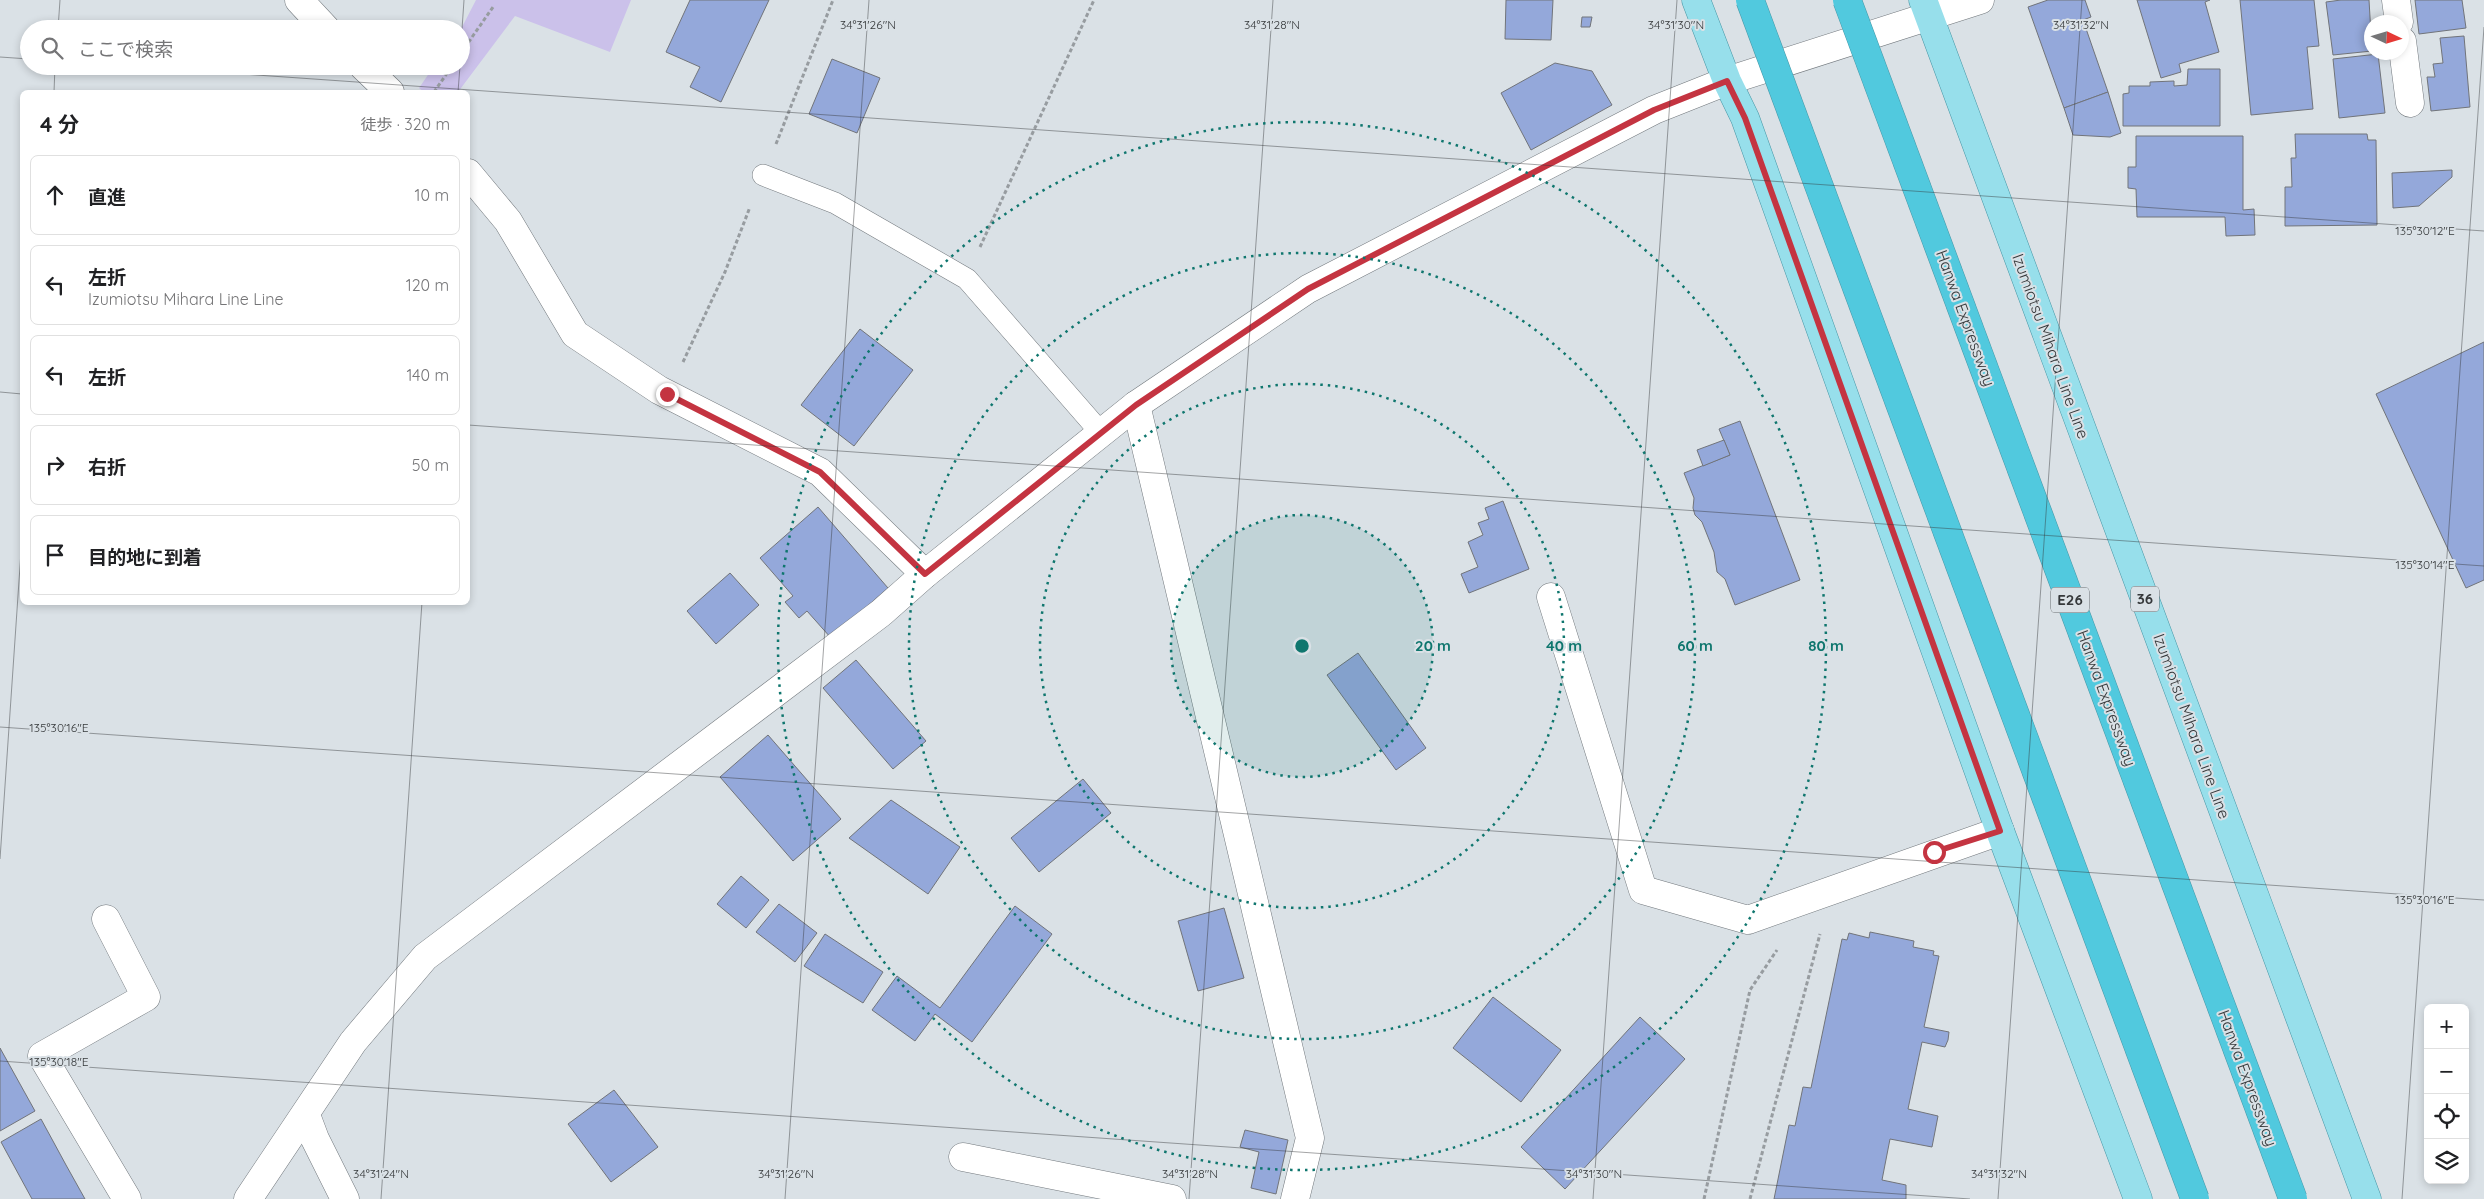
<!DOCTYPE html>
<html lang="ja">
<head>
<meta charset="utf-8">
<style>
	:root { --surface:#fff; --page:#f2f2f2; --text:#202124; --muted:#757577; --line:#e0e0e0 }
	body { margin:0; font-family:Quicksand,"Noto Sans JP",sans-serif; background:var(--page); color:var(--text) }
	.controls { position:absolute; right:15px; bottom:15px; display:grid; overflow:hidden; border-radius:8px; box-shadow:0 2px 8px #0003 }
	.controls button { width:45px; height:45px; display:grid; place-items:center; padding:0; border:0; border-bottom:1px solid var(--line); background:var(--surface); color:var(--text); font:25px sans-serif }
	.compass { position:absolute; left:2364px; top:15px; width:45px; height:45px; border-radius:50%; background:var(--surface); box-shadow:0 2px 8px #0003; rotate:94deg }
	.stop { position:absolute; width:15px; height:15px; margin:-11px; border:4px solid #c43441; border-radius:50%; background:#fff }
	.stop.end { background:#c43441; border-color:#fff; box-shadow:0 1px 5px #0008 }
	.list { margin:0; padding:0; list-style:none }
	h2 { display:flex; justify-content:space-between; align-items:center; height:65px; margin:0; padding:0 20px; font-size:21px }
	h2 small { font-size:16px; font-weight:400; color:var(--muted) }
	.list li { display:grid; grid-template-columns:32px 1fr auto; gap:15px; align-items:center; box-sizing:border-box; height:80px; margin:0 10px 10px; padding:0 10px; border:1px solid var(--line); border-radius:8px }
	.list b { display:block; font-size:19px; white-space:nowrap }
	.list p { margin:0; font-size:16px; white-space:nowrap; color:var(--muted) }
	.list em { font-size:16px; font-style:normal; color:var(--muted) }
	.icon { flex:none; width:28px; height:28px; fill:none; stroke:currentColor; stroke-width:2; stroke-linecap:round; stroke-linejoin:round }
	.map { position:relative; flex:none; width:2484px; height:1199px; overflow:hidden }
	.search { position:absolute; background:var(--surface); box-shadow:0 2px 8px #0003; left:20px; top:20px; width:450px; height:55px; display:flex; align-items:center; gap:12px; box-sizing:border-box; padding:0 18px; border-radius:28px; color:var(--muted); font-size:19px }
	.panel { position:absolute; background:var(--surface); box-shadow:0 2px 8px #0003; left:20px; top:90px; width:450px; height:515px; border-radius:8px }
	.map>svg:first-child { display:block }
	.green { fill:#cbc1ea }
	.building { fill:#94a8da; stroke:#71747a }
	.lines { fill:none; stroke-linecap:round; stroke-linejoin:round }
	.lane-casing { stroke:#72787d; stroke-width:22 }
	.street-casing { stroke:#72787d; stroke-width:29 }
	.primary-casing { stroke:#4796a5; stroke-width:29 }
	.path { stroke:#979ca0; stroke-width:3; stroke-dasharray:4 2.5; stroke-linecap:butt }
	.lane { stroke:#fff; stroke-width:21 }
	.street { stroke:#fff; stroke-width:28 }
	.primary { stroke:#97dfeb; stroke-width:28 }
	.highway-bridge-casing { stroke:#4796a5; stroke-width:29; stroke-linecap:butt }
	.highway-bridge { stroke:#51c9de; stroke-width:28 }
	.route { stroke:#c43441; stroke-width:6 }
	.ticks { fill:none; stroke:#35383a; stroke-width:1; stroke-opacity:0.45 }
	.ring { fill:none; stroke:#0f766e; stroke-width:2.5; stroke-dasharray:2.5 5 }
	.labels { text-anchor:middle; stroke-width:4; stroke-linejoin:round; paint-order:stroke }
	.shield { fill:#dae1e6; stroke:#666b6e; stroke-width:1 }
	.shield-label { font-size:15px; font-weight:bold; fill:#35383a }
	.street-label { font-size:16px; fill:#35383a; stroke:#dae1e6 }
	.ticks-label { font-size:12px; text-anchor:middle; fill:#35383a; stroke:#dae1e6; stroke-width:4; stroke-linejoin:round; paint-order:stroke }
	.centre { fill:#0f766e; stroke:#dae1e6; stroke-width:2.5 }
	.ring-label { font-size:15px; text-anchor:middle; font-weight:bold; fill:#0f766e; stroke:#dae1e6; stroke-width:4; stroke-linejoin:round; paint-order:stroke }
</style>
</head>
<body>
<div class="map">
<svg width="2484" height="1199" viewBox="0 0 2484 1199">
	<rect width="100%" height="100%" fill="#dae1e6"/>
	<!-- green -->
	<path class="green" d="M 476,0 L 631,0 L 610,52 L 515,16 L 458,92 L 424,92 L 419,88 L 434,66 L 461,66 L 461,29 Z"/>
	<!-- building -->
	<g class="building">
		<path d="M 690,0 L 769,0 L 721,102 L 690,87 L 700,67 L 666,52 Z"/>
		<path d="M 1506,0 L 1553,0 L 1551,40 L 1505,39 Z"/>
		<path d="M 2048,0 L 2085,0 L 2091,17 L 2083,20 L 2108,92 L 2064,108 L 2028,7 Z"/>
		<path d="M 2137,0 L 2210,0 L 2205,2 L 2219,52 L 2179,64 L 2181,72 L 2161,78 Z"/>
		<path d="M 2240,0 L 2314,0 L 2319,46 L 2307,47 L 2313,109 L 2251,115 Z"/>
		<path d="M 2341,0 L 2369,0 L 2372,51 L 2333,55 L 2326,2 Z"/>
		<path d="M 2415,0 L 2462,0 L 2466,28 L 2419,34 Z"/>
		<path d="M 1582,17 L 1592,17 L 1590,27 L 1581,27 Z"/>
		<path d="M 2464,36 L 2470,107 L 2431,111 L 2427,77 L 2435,77 L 2433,64 L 2443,63 L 2440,38 Z"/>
		<path d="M 2378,54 L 2385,113 L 2339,118 L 2333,59 Z"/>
		<path d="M 832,59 L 880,78 L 857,133 L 809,114 Z"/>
		<path d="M 1555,63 L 1592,71 L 1612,105 L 1531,150 L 1501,93 Z"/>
		<path d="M 2188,69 L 2220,69 L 2220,126 L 2123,126 L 2123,94 L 2129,93 L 2129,86 L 2150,86 L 2150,82 L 2174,81 L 2174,86 L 2187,85 Z"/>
		<path d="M 2108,92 L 2121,133 L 2110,137 L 2073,135 L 2064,108 Z"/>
		<path d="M 2295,134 L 2367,134 L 2368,140 L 2376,140 L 2377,225 L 2285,226 L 2285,187 L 2292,187 L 2291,158 L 2296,158 Z"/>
		<path d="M 2136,136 L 2243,136 L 2243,210 L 2254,209 L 2255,235 L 2226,236 L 2225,217 L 2137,217 L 2136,189 L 2128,188 L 2128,167 L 2136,167 Z"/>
		<path d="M 2452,170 L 2452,177 L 2419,206 L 2393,208 L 2392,173 Z"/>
		<path d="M 860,329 L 913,370 L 854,446 L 801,405 Z"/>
		<path d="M 2484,342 L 2484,580 L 2466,588 L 2376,394 Z"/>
		<path d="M 1740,421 L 1800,580 L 1735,605 L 1725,579 L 1717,572 L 1714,552 L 1702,522 L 1695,515 L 1693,508 L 1694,498 L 1684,473 L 1730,455 L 1719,429 Z"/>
		<path d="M 1724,440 L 1730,455 L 1703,466 L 1697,450 Z"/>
		<path d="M 1503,501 L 1529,569 L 1469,593 L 1461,574 L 1478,567 L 1468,542 L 1483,535 L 1478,523 L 1489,519 L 1485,508 Z"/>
		<path d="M 818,507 L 888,588 L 831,638 L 807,611 L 799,618 L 785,602 L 793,596 L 760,558 Z"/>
		<path d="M 730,573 L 759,605 L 716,644 L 687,611 Z"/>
		<path d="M 1358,653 L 1426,748 L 1396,770 L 1327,675 Z"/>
		<path d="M 856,660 L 926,741 L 893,769 L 823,688 Z"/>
		<path d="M 768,735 L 841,819 L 793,861 L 720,777 Z"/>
		<path d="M 1083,779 L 1111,813 L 1039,872 L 1011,838 Z"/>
		<path d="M 891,800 L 960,847 L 928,894 L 849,838 Z"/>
		<path d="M 741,876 L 769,900 L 746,928 L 717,904 Z"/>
		<path d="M 779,904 L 817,933 L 795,962 L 756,932 Z"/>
		<path d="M 1015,906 L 1052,934 L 972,1042 L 935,1014 L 915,1041 L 872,1010 L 897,976 L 940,1008 Z"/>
		<path d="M 1224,908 L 1244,978 L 1198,991 L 1178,921 Z"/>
		<path d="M 1870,932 L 1914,941 L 1913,947 L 1934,951 L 1933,955 L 1939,956 L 1924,1027 L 1949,1032 L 1948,1040 L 1945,1047 L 1922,1042 L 1908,1109 L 1938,1116 L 1932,1147 L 1890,1139 L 1882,1180 L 1906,1185 L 1906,1199 L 1774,1199 L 1789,1125 L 1795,1126 L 1803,1087 L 1811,1088 L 1842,939 L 1847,940 L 1849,933 L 1869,938 Z"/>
		<path d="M 825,934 L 883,972 L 863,1003 L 804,966 Z"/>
		<path d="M 1493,997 L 1561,1050 L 1521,1102 L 1453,1048 Z"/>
		<path d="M 1640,1017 L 1685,1059 L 1565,1189 L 1521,1147 Z"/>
		<path d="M 0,1048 L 35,1111 L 0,1131 Z"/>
		<path d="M 614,1090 L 658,1147 L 611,1182 L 568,1124 Z"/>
		<path d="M 41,1119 L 66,1165 L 85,1199 L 32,1199 L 1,1142 Z"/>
		<path d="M 1245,1130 L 1288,1140 L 1276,1194 L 1251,1188 L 1259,1152 L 1240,1147 Z"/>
	</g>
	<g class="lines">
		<!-- lane casing -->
		<g class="lane-casing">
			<path id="lane" d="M 763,175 L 835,203 L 967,279 L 1102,434"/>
		</g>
		<!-- street casing -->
		<g class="street-casing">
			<g id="street">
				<path d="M 299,0 L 326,29"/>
				<path d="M 2396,0 L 2399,22"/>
				<path d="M 2402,41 L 2410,103"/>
				<path d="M 363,66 L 390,92"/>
				<path d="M 468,173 L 508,221 L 575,334 L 659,390 L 820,472 L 925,574"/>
				<path d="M 1136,405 L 1310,1138 L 1295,1199"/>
				<path d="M 1551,597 L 1643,890 L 1748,920 L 2000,831"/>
				<path d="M 106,919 L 146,997 L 42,1056 L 127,1199"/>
				<path d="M 306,1115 L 315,1139 L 345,1199"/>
				<path d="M 963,1157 L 1172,1199"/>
				<path d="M 248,1199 L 353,1042 L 425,957 L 881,613 L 925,574 L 1136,405 L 1308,289 L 1654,110 L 1727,81 L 1980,0"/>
			</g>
		</g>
		<!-- primary casing -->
		<g class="primary-casing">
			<g id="primary">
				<path d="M 1696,0 L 1727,81 L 1745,118 L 2000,831 L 2138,1199"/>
				<path d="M 1923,0 L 2367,1199"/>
			</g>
		</g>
		<!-- path -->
		<g class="path">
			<path d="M 461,53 L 493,7"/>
			<path d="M 434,92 L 452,66"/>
			<path d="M 776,144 L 833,0"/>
			<path d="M 980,247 L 1094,0"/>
			<path d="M 683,362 L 725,272 L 750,207"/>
			<path d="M 1704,1199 L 1750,990 L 1777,950"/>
			<path d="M 1750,1199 L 1820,934"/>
		</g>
		<!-- lane -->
		<use href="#lane" class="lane"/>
		<!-- street -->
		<use href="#street" class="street"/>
		<!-- primary -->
		<use href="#primary" class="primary"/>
		<!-- highway-bridge casing -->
		<g class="highway-bridge-casing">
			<g id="highway-bridge">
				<path d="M 1750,0 L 2195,1199"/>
				<path d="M 1847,0 L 2293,1199"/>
			</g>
		</g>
		<!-- highway-bridge -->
		<use href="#highway-bridge" class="highway-bridge"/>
	</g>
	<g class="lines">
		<!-- route -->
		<path class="route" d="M 667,394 L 820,472 L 925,574 L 1136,405 L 1308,289 L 1654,110 L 1727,81 L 1745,118 L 2000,831 L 1934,852"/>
	</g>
	<!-- ticks -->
	<path class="ticks" d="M 58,29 L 60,0M 461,44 L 464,0M 0,57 L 29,59M 128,66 L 2484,231M 54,92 L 55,66M 458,92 L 460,66M 0,392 L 22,394M 468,425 L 2484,566M 0,727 L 2484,900M 0,859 L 22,537M 0,1061 L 1970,1199M 381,1199 L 422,602M 785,1199 L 869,0M 1189,1199 L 1273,0M 1593,1199 L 1677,0M 1998,1199 L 2082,0M 2402,1199 L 2484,27"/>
	<!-- distance rings -->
	<circle cx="1302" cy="646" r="131" fill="#0f766e" fill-opacity=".12"/>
	<g class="ring">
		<circle cx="1302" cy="646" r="131"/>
		<circle cx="1302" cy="646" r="262"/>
		<circle cx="1302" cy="646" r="393"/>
		<circle cx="1302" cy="646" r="524"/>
	</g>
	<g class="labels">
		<!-- shield labels -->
		<g class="shield">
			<rect x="2131" y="586.5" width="28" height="25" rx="4"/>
			<rect x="2051" y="587.5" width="38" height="25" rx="4"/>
		</g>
		<g class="shield-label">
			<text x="2145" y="604">36</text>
			<text x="2070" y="605">E26</text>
		</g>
		<!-- street labels -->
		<g class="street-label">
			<text transform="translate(1966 318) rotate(70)" y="6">Hanwa Expressway</text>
			<text transform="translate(2051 346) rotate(70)" y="6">Izumiotsu Mihara Line Line</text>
			<text transform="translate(2107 698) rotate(70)" y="6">Hanwa Expressway</text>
			<text transform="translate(2192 726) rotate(70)" y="6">Izumiotsu Mihara Line Line</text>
			<text transform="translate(2248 1078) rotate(70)" y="6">Hanwa Expressway</text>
		</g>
	</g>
	<g class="ticks-label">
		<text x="868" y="29">34°31'26"N</text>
		<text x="1272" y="29">34°31'28"N</text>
		<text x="1676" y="29">34°31'30"N</text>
		<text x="2081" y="29">34°31'32"N</text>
		<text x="2425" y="235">135°30'12"E</text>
		<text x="2425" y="569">135°30'14"E</text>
		<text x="59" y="732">135°30'16"E</text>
		<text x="2425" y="904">135°30'16"E</text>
		<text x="59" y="1066">135°30'18"E</text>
		<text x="381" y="1178">34°31'24"N</text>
		<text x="786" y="1178">34°31'26"N</text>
		<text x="1190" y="1178">34°31'28"N</text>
		<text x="1594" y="1178">34°31'30"N</text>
		<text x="1999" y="1178">34°31'32"N</text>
	</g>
	<circle cx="1302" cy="646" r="8" class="centre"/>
	<g class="ring-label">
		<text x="1433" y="651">20 m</text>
		<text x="1564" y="651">40 m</text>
		<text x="1695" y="651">60 m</text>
		<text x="1826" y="651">80 m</text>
	</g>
</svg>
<div class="controls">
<button>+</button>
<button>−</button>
<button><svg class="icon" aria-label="locate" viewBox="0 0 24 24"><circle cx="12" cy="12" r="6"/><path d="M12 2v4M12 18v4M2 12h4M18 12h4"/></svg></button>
<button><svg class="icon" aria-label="layers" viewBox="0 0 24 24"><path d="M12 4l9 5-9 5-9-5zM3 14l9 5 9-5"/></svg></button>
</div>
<svg class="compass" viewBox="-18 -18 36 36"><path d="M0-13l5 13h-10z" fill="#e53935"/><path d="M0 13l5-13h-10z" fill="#757577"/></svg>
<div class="stop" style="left:1934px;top:852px"></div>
<div class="stop end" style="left:667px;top:394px"></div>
<div class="search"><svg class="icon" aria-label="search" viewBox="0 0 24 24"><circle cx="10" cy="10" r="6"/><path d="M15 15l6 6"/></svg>ここで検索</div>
<section class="panel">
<h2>4 分<small>徒歩 · 320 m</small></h2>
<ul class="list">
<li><svg class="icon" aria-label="ahead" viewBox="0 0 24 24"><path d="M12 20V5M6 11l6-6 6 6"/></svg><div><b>直進</b></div><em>10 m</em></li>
<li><svg class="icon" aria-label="left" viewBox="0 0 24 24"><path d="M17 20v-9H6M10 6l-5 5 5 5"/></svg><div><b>左折</b><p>Izumiotsu Mihara Line Line</p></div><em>120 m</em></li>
<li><svg class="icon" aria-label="left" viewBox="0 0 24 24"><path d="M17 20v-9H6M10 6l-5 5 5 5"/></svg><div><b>左折</b></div><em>140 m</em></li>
<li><svg class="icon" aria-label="right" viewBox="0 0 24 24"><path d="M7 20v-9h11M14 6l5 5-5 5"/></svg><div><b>右折</b></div><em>50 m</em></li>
<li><svg class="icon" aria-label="arrive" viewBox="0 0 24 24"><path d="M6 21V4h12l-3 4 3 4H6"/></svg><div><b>目的地に到着</b></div></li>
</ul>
</section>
</div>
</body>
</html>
